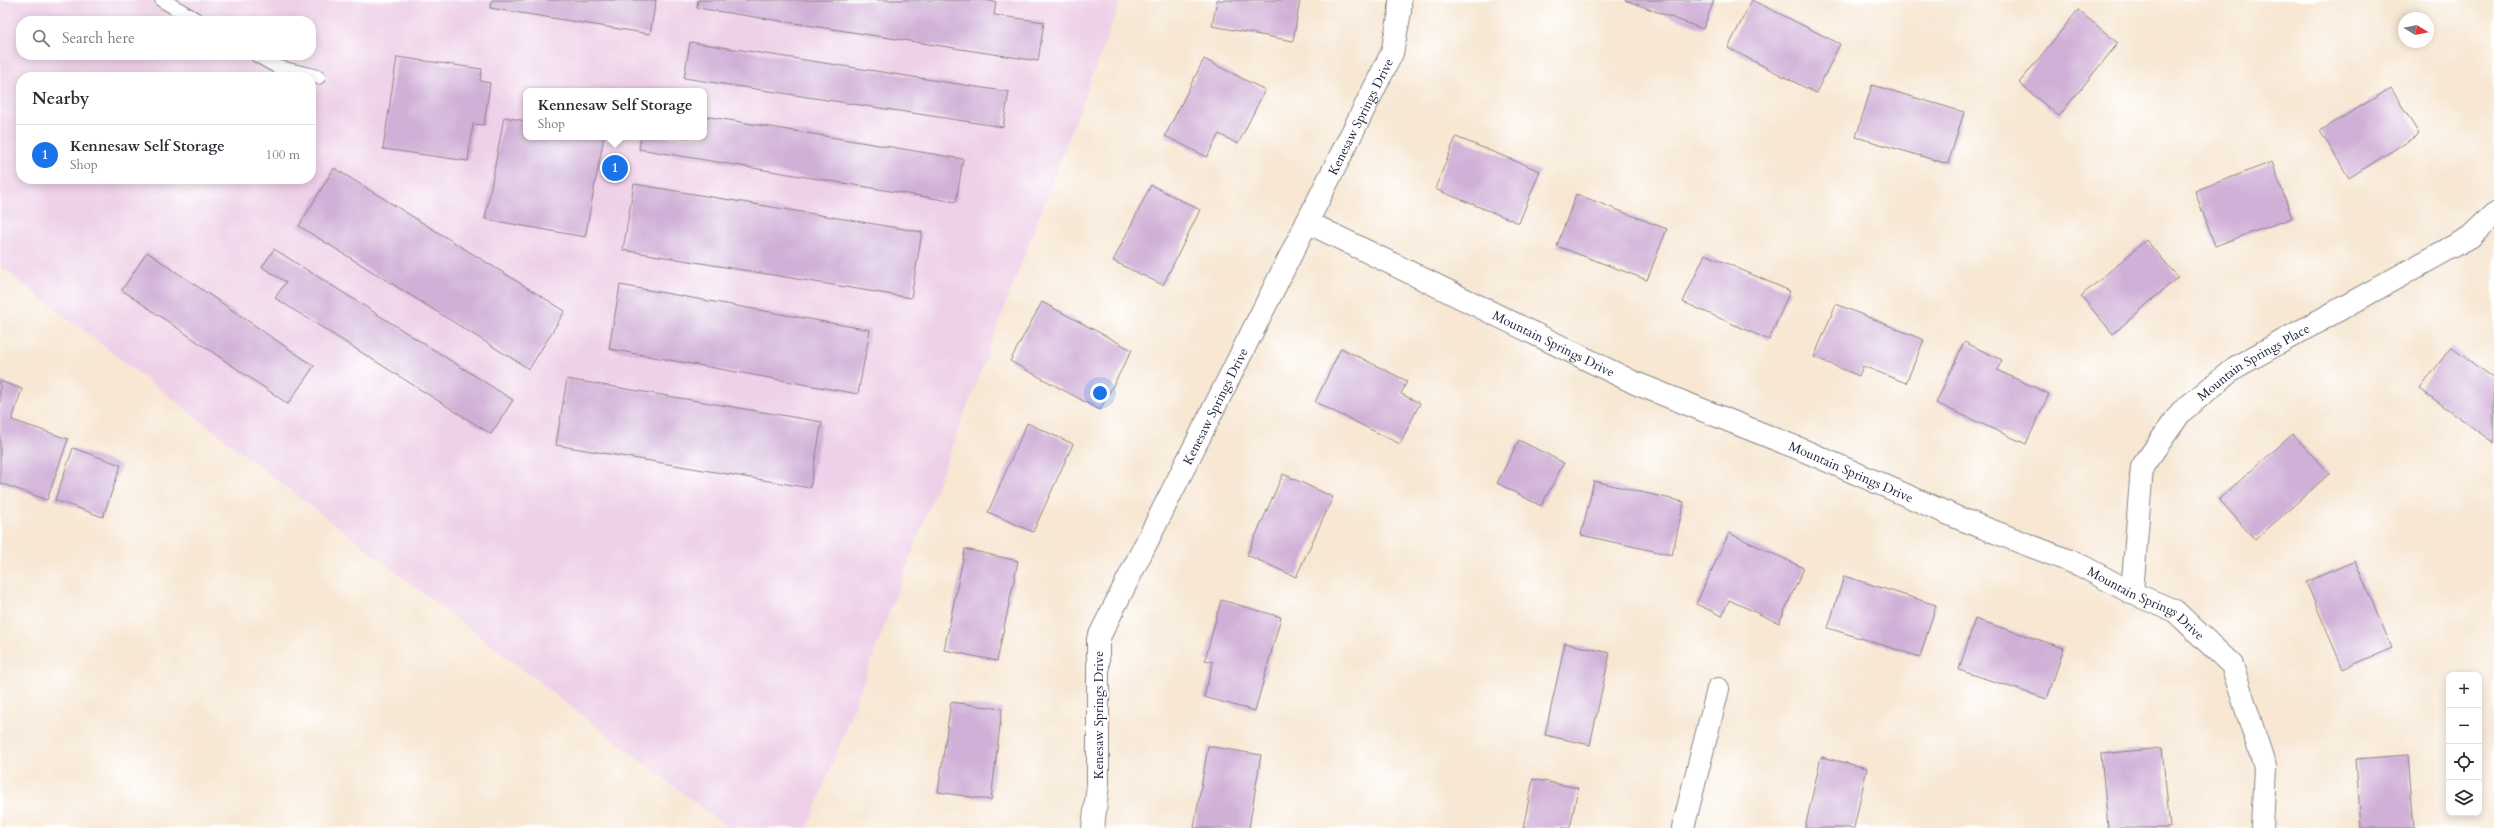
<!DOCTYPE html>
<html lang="en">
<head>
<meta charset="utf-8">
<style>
	:root { --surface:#fff; --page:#f7f7f7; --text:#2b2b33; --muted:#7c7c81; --line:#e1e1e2; --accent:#1a73e8 }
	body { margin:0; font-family:Cardo,serif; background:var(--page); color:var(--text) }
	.controls { position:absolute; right:12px; bottom:12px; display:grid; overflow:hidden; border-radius:8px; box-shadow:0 2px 10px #0003 }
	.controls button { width:36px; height:36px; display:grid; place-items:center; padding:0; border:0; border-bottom:1px solid var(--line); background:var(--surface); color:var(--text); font:20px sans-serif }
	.compass { position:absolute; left:2398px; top:12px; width:36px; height:36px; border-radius:50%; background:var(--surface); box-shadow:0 2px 10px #0003; rotate:100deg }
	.you { position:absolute; left:1100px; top:393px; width:14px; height:14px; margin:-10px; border:3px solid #fff; border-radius:50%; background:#1a73e8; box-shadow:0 0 0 6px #1a73e833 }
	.badge { display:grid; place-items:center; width:26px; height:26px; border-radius:50%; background:var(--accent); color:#fff; font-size:13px; font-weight:700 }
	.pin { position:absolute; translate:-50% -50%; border:2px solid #fff; box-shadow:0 1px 4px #0006 }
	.popup { position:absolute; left:523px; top:88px; width:184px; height:52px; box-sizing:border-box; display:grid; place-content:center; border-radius:8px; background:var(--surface); filter:drop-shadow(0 1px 3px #0005); font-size:13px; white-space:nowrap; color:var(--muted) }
	.popup b { font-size:15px; color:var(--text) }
	.popup::after { content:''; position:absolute; left:50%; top:100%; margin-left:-8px; border:8px solid transparent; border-top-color:var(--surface) }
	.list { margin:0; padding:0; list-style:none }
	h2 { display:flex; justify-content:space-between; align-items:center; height:52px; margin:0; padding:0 16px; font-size:17px }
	h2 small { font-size:13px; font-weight:400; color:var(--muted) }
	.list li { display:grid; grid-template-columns:26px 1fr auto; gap:12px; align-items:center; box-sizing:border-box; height:60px; padding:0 16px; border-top:1px solid var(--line) }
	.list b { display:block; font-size:15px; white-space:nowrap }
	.list p { margin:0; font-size:13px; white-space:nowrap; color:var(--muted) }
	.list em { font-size:13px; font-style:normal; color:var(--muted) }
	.icon { flex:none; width:22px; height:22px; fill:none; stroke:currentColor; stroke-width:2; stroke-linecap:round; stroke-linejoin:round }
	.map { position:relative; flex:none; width:2494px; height:828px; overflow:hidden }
	.search { position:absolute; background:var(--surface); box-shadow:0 2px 10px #0003; left:16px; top:16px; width:300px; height:44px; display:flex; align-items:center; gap:10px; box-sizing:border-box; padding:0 14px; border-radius:16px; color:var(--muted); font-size:15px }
	.panel { position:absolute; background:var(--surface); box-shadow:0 2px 10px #0003; left:16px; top:72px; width:300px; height:112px; border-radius:16px }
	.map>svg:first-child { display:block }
	.built { fill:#eed0e8; fill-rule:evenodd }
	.building { fill:#d0b0d7 }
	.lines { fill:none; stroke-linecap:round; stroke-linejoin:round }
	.lane-casing { stroke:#8c8487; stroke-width:16 }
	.street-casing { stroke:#8c8487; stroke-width:24 }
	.lane { stroke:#fff; stroke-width:14 }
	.street { stroke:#fff; stroke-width:22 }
	.labels { text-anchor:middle; stroke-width:4; stroke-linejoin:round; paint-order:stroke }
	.street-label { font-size:13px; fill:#22223b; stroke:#fff }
</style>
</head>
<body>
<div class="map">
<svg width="2494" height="828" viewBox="0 0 2494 828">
	<rect width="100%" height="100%" fill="#fff"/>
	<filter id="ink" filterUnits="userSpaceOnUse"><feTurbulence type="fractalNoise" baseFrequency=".025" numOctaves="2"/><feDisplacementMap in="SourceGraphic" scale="8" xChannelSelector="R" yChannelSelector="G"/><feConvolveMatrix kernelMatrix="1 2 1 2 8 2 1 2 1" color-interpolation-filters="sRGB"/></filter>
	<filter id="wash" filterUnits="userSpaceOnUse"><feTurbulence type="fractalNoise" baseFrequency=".012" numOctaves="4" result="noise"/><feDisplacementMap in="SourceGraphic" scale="16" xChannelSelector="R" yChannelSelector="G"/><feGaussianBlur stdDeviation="0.9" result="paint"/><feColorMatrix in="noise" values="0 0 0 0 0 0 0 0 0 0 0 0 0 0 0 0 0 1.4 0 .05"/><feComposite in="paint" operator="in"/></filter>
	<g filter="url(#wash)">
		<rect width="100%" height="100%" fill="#f7e7d3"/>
		<!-- built -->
		<path class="built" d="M 0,0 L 1121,0 L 808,828 L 728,828 L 0,266 ZM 21,21 L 311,21 L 311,55 L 21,55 ZM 21,77 L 311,77 L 311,179 L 21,179 ZM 526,91 L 704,91 L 704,137 L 526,137 Z"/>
		<g id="blocks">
			<!-- building -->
			<g class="building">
				<path d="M 492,0 L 656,0 L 650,34 L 490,8 Z"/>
				<path d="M 698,0 L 982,0 L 996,2 L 994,15 L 1044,22 L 1038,61 L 697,8 Z"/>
				<path d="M 1217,0 L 1300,0 L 1293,41 L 1212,26 Z"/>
				<path d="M 1625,0 L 1714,0 L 1703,29 Z"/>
				<path d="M 1752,0 L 1840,44 L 1816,93 L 1728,48 Z"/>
				<path d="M 2078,10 L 2118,43 L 2059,116 L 2019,83 Z"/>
				<path d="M 690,42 L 1009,92 L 1003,127 L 684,78 Z"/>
				<path d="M 397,57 L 482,69 L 480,81 L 490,83 L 484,125 L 473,124 L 468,161 L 383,149 Z"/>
				<path d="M 1204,59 L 1265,90 L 1238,144 L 1219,134 L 1207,157 L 1165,136 Z"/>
				<path d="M 1872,85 L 1964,112 L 1948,164 L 1856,137 Z"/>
				<path d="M 2391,88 L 2419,134 L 2349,178 L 2320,131 Z"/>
				<path d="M 704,116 L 963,159 L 956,202 L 639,149 L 641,137 L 704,137 Z"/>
				<path d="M 504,117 L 526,121 L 526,137 L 604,137 L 585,237 L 485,219 Z"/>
				<path d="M 1456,137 L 1540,171 L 1519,223 L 1435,189 Z"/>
				<path d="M 2272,162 L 2292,218 L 2215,246 L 2195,191 Z"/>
				<path d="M 334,168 L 565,311 L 529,369 L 299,226 Z"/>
				<path d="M 634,184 L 922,232 L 911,298 L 623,250 Z"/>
				<path d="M 1151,185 L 1200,210 L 1163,285 L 1113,261 Z"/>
				<path d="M 1576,194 L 1667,229 L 1647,280 L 1557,246 Z"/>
				<path d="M 2146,240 L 2178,277 L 2113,334 L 2081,296 Z"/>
				<path d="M 274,249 L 513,400 L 491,434 L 275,298 L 286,282 L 262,267 Z"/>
				<path d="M 147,252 L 314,366 L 288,404 L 122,290 Z"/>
				<path d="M 1705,254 L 1790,291 L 1769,340 L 1683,302 Z"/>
				<path d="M 620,285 L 870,330 L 858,394 L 609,349 Z"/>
				<path d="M 1042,302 L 1132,350 L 1100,410 L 1010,361 Z"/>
				<path d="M 1836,304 L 1924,340 L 1906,383 L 1863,366 L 1859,376 L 1814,357 Z"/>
				<path d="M 1964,342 L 2002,360 L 1997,370 L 2049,394 L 2026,444 L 1936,403 Z"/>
				<path d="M 2451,347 L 2494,379 L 2494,443 L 2420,389 Z"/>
				<path d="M 1341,348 L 1407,381 L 1401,394 L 1420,403 L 1400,444 L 1315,402 Z"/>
				<path d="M 567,379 L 822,422 L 810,488 L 556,445 Z"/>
				<path d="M 0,381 L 22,389 L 12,420 L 68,439 L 47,500 L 0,483 Z"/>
				<path d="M 1027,423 L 1073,444 L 1033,532 L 988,512 Z"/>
				<path d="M 2293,434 L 2329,474 L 2255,540 L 2219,499 Z"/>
				<path d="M 1519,440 L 1564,463 L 1541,506 L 1497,483 Z"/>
				<path d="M 73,448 L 121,465 L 103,517 L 55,500 Z"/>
				<path d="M 1283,474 L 1333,497 L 1296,577 L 1247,555 Z"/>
				<path d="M 1594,481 L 1684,502 L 1672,555 L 1581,535 Z"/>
				<path d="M 1729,533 L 1804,568 L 1779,623 L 1729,600 L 1722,616 L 1696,604 Z"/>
				<path d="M 965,549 L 1018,561 L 997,661 L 944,650 Z"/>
				<path d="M 2355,561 L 2392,648 L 2343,669 L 2306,582 Z"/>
				<path d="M 1844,576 L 1936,605 L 1920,657 L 1828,628 Z"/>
				<path d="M 1221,600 L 1281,617 L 1255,711 L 1204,697 L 1213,662 L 1205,660 Z"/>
				<path d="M 1975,619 L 2064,648 L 2047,699 L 1959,670 Z"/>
				<path d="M 1565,643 L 1610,653 L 1590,745 L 1545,735 Z"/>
				<path d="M 951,702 L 1002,709 L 991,800 L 938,792 Z"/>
				<path d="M 1208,746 L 1261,755 L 1249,828 L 1194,828 Z"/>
				<path d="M 2162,748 L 2170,828 L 2108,828 L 2101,754 Z"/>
				<path d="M 2408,755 L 2414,828 L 2361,828 L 2356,759 Z"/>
				<path d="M 1821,757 L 1867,768 L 1854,828 L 1805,828 Z"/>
				<path d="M 1533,779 L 1578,788 L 1570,828 L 1523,828 Z"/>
			</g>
		</g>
	</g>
	<g filter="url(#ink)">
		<use href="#blocks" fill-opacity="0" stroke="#8c8487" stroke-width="1"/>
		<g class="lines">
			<!-- lane casing -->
			<g class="lane-casing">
				<g id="lane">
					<path d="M 162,0 L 198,21"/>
					<path d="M 257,55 L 280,68 L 318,77"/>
				</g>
			</g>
			<!-- street casing -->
			<g class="street-casing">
				<g id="street">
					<path id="s1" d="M 1307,222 L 1635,383 L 1805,451 L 1956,517 L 2080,565 L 2132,593 L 2175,611 L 2232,665 L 2265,767 L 2262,828"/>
					<path id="s2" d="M 2132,593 L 2142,467 L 2181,412 L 2236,367 L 2470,237 L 2494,214"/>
					<path id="s3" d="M 1093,828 L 1098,784 L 1098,639 L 1392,53 L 1400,12 L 1400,0"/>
					<path d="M 1683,828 L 1718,689"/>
				</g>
			</g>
			<!-- lane -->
			<use href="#lane" class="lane"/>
			<!-- street -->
			<use href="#street" class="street"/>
		</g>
	</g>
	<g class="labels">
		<!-- street labels -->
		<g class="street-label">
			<text dy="5" stroke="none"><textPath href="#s3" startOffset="774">Kenesaw Springs Drive</textPath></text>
			<text dy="5" stroke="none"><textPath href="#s1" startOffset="275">Mountain Springs Drive</textPath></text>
			<text dy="5" stroke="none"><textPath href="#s2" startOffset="282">Mountain Springs Place</textPath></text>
			<text dy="5" stroke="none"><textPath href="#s3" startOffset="450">Kenesaw Springs Drive</textPath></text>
			<text dy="5" stroke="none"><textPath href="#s1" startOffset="599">Mountain Springs Drive</textPath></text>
			<text dy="5" stroke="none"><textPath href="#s1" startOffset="923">Mountain Springs Drive</textPath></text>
			<text transform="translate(1098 715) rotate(-90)" y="5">Kenesaw Springs Drive</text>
		</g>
	</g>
</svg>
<div class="controls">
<button>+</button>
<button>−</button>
<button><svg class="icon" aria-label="locate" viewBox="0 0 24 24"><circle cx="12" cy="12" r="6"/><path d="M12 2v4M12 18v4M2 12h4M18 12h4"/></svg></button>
<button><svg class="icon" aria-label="layers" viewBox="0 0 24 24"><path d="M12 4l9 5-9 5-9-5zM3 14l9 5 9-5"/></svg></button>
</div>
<svg class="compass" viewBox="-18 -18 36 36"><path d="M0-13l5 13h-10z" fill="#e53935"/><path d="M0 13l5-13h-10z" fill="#7c7c81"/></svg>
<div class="you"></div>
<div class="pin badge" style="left:615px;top:168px">1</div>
<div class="popup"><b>Kennesaw Self Storage</b>Shop</div>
<div class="search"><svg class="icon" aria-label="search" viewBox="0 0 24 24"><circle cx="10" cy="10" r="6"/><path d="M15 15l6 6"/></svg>Search here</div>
<section class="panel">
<h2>Nearby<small></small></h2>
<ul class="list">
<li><span class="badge">1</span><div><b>Kennesaw Self Storage</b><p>Shop</p></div><em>100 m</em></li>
</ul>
</section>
</div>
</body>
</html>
